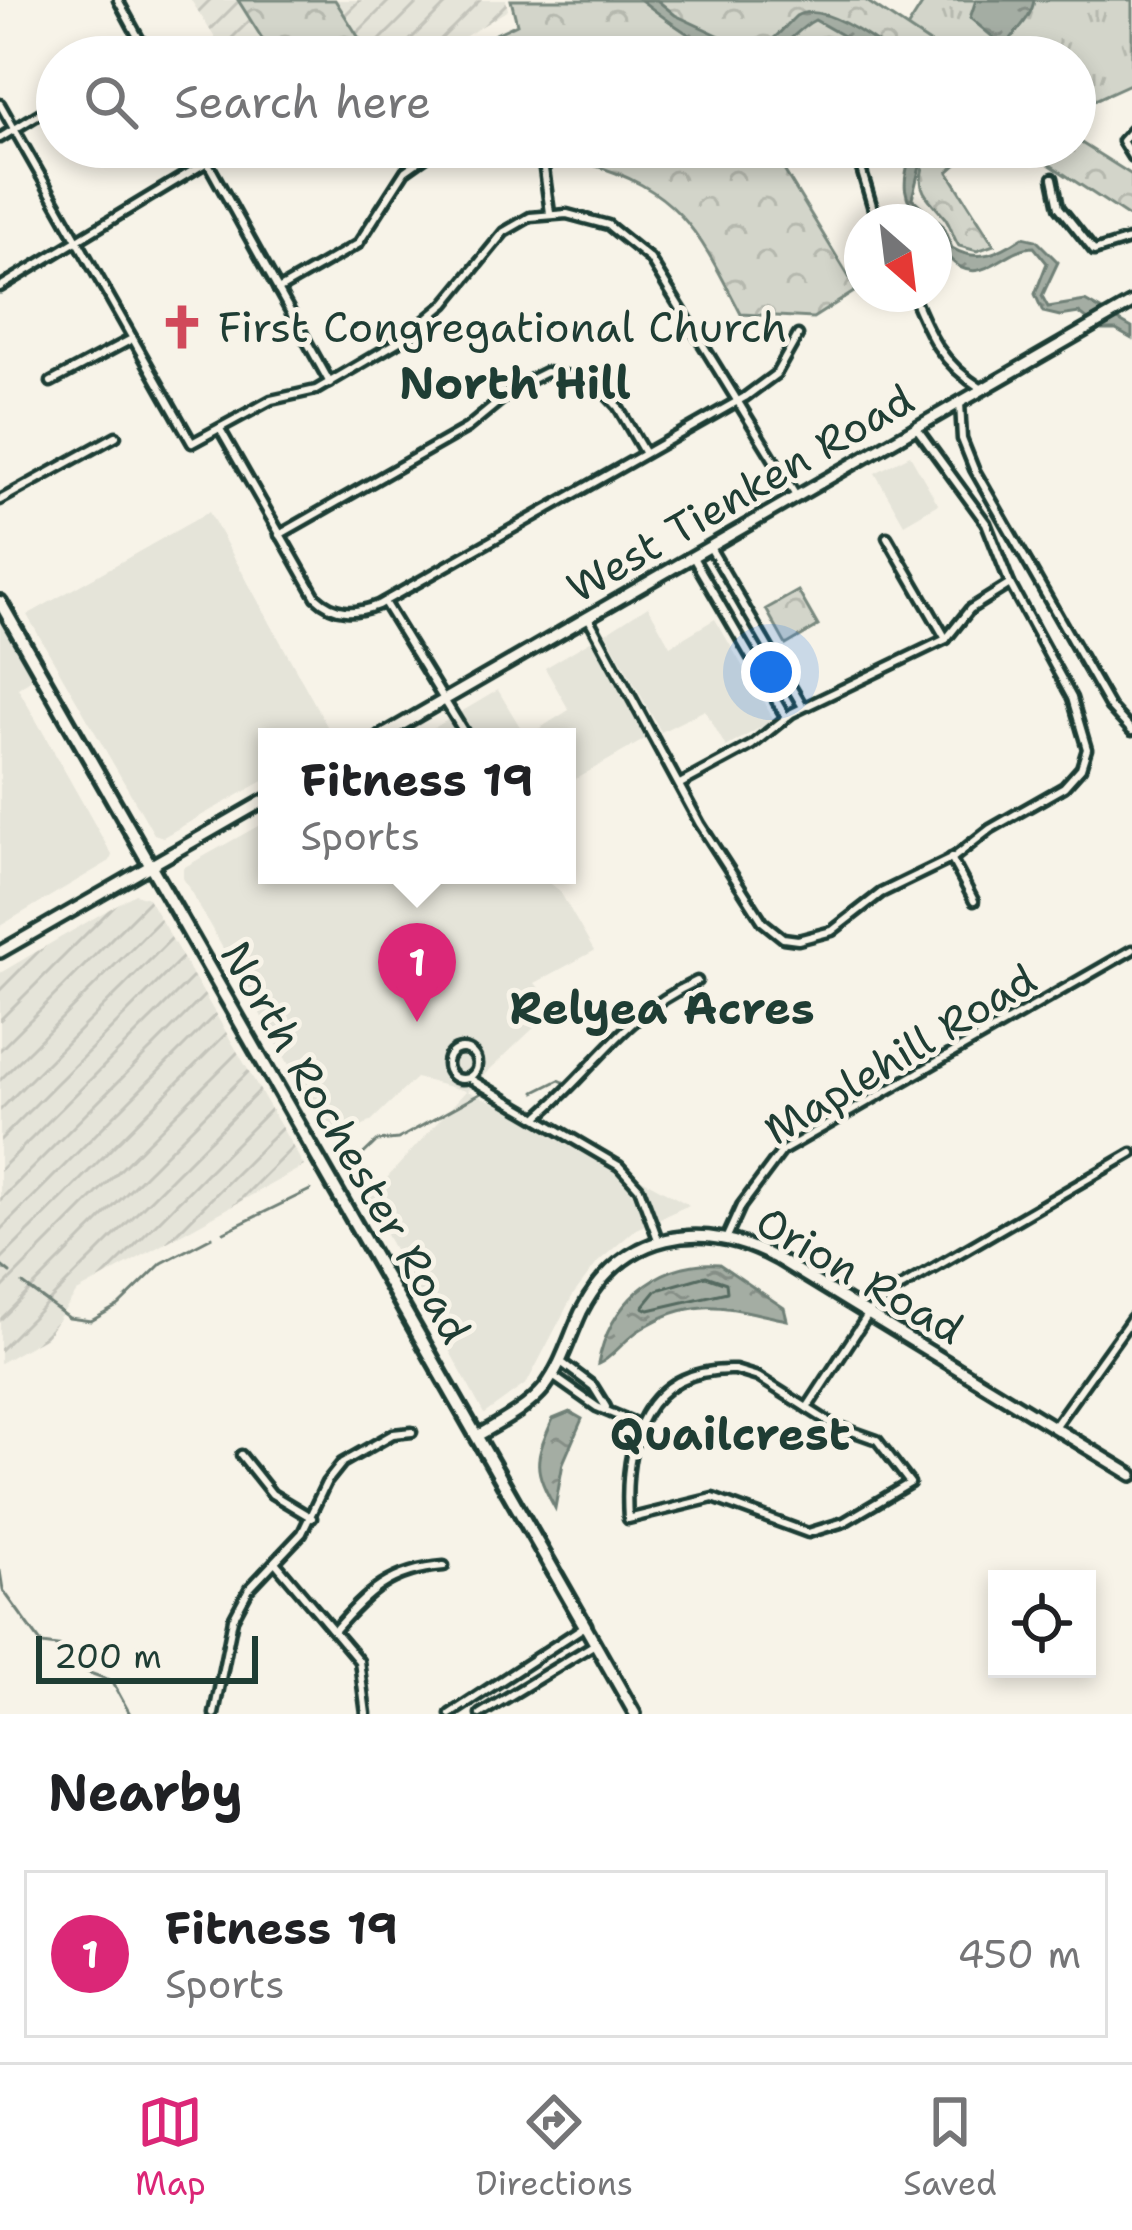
<!DOCTYPE html>
<html lang="en">
<head>
<meta charset="utf-8">
<style>
	:root { --surface:#fff; --page:#f2f2f2; --text:#202124; --muted:#757577; --line:#e0e0e0; --accent:#db2777 }
	body { margin:0; font-family:"Shantell Sans",sans-serif; background:var(--page); color:var(--text) }
	.controls { position:absolute; right:36px; bottom:36px; display:grid; overflow:hidden; border-radius:0px; box-shadow:0 6px 18px #0003 }
	.controls button { width:108px; height:108px; display:grid; place-items:center; padding:0; border:0; border-bottom:3px solid var(--line); background:var(--surface); color:var(--text); font:60px sans-serif }
	.compass { position:absolute; left:844px; top:204px; width:108px; height:108px; border-radius:50%; background:var(--surface); box-shadow:0 6px 18px #0003; rotate:152deg }
	.scale { position:absolute; left:36px; bottom:30px; width:222px; box-sizing:border-box; padding-left:12px; border:6px solid #1f3d34; border-top:0; font-size:33px; line-height:42px; white-space:nowrap; color:#1f3d34; -webkit-text-stroke:9px #f7f3e8; paint-order:stroke }
	.you { position:absolute; left:771px; top:672px; width:42px; height:42px; margin:-30px; border:9px solid #fff; border-radius:50%; background:#1a73e8; box-shadow:0 0 0 18px #1a73e833 }
	.badge { display:grid; place-items:center; width:78px; height:78px; border-radius:50%; background:var(--accent); color:#fff; font-size:39px; font-weight:700 }
	.pin { position:absolute; translate:-50% -99px; filter:drop-shadow(0 3px 6px #0008) }
	.pin::after { content:''; position:absolute; top:63px; width:42px; height:36px; background:inherit; clip-path:polygon(0 0,100% 0,50% 100%) }
	.popup { position:absolute; left:258px; top:728px; width:318px; height:156px; box-sizing:border-box; display:grid; place-content:center; border-radius:0px; background:var(--surface); filter:drop-shadow(0 3px 9px #0005); font-size:39px; white-space:nowrap; color:var(--muted) }
	.popup b { font-size:45px; color:var(--text) }
	.popup::after { content:''; position:absolute; left:50%; top:100%; margin-left:-24px; border:24px solid transparent; border-top-color:var(--surface) }
	.list { margin:0; padding:0; list-style:none }
	h2 { display:flex; justify-content:space-between; align-items:center; height:156px; margin:0; padding:0 48px; font-size:51px }
	h2 small { font-size:39px; font-weight:400; color:var(--muted) }
	.list li { display:grid; grid-template-columns:78px 1fr auto; gap:36px; align-items:center; box-sizing:border-box; height:168px; margin:0 24px 24px; padding:0 24px; border:3px solid var(--line); border-radius:0px }
	.list b { display:block; font-size:45px; white-space:nowrap }
	.list p { margin:0; font-size:39px; white-space:nowrap; color:var(--muted) }
	.list em { font-size:39px; font-style:normal; color:var(--muted) }
	.icon { flex:none; width:66px; height:66px; fill:none; stroke:currentColor; stroke-width:2; stroke-linecap:round; stroke-linejoin:round }
	.map { position:relative; flex:none; width:1132px; height:1714px; overflow:hidden }
	.search { position:absolute; background:var(--surface); box-shadow:0 6px 18px #0003; left:36px; right:36px; top:36px; height:132px; display:flex; align-items:center; gap:30px; box-sizing:border-box; padding:0 42px; border-radius:66px; color:var(--muted); font-size:45px }
	.sheet { height:348px; background:var(--surface) }
	nav { display:flex; justify-content:space-around; align-items:center; box-sizing:border-box; height:168px; border-top:3px solid var(--line); background:var(--surface); font-size:33px; color:var(--muted) }
	nav a { display:grid; justify-items:center; gap:6px }
	nav .on { color:var(--accent) }
	.map>svg:first-child { display:block }
	.built { fill:#e5e4d9 }
	.industrial { fill:url(#industrial-furrows) }
	.grass { fill:url(#grass-tufts); stroke:#79897f; stroke-width:3 }
	.forest { fill:url(#forest-crowns); stroke:#79897f; stroke-width:3 }
	.water { fill:url(#water-ripples); stroke:#6f8077; stroke-width:3 }
	.lines { fill:none; stroke-linecap:round; stroke-linejoin:round }
	.shore { stroke:#546a60; stroke-width:3 }
	.stream { stroke:#6f8077; stroke-width:3 }
	.street-casing { stroke:#1f3d34; stroke-width:15 }
	.secondary-casing { stroke:#1f3d34; stroke-width:18 }
	.primary-casing { stroke:#1f3d34; stroke-width:20 }
	.street { stroke:#f7f3e8; stroke-width:6 }
	.secondary { stroke:#f7f3e8; stroke-width:9 }
	.primary { stroke:#f7f3e8; stroke-width:10 }
	.labels { text-anchor:middle; stroke-width:10; stroke-linejoin:round; paint-order:stroke }
	.poi-label { font-size:42px; fill:#1f3d34; stroke:#f7f3e8; text-anchor:start }
	.street-label { font-size:42px; fill:#1f3d34; stroke:#f7f3e8 }
	.neighbourhood-label { font-size:45px; font-weight:bold; fill:#1f3d34; stroke:#f7f3e8 }
</style>
</head>
<body>
<div class="map">
<svg width="1132" height="1714" viewBox="0 0 1132 1714">
	<defs>
		<pattern id="industrial-furrows" width="10" height="10" patternUnits="userSpaceOnUse" patternTransform="scale(3)"><rect width="10" height="10" fill="#e5e4d9"/><path d="M-1 1l2-2M0 10L10 0M9 11l2-2" fill="none" stroke="#c4c4bb"/></pattern>
		<pattern id="grass-tufts" width="24" height="20" patternUnits="userSpaceOnUse" patternTransform="scale(3)"><rect width="24" height="20" fill="#d3d5ca"/><path d="M3 7l-1-3M5 7V3M7 7l1-3M15 17l-1-3M17 17v-4M19 17l1-3" fill="none" stroke="#b5b8ae"/></pattern>
		<pattern id="forest-crowns" width="20" height="18" patternUnits="userSpaceOnUse" patternTransform="scale(3)"><rect width="20" height="18" fill="#d3d5ca"/><path d="M2 6a3 3 0 1 1 6 0M12 15a3 3 0 1 1 6 0" fill="none" stroke="#b5b8ae"/></pattern>
		<pattern id="water-ripples" width="26" height="14" patternUnits="userSpaceOnUse" patternTransform="scale(3)"><rect width="26" height="14" fill="#a4ada3"/><path d="M2 4q2-2 4 0t4 0M15 11q2-2 4 0t4 0" fill="none" stroke="#858e86"/></pattern>
	</defs>
	<rect width="100%" height="100%" fill="#f7f3e8"/>
	<filter id="ink" filterUnits="userSpaceOnUse"><feTurbulence type="fractalNoise" baseFrequency=".00833" numOctaves="2"/><feDisplacementMap in="SourceGraphic" scale="24" xChannelSelector="R" yChannelSelector="G"/><feConvolveMatrix kernelMatrix="1 2 1 2 8 2 1 2 1" color-interpolation-filters="sRGB"/></filter>
	<g filter="url(#ink)">
		<!-- built -->
		<g class="built">
			<path d="M 910,455 L 938,504 L 904,524 L 875,473 Z"/>
			<path d="M 209,512 L 333,737 L 267,737 L 267,779 L 163,837 L 154,834 L 27,615 Z"/>
			<path d="M 648,606 L 670,646 L 715,619 L 774,720 L 726,747 L 705,710 L 661,732 L 606,633 Z"/>
			<path d="M 0,614 L 35,677 L 18,688 L 112,855 L 110,861 L 0,926 Z"/>
			<path d="M 592,640 L 647,738 L 567,784 L 567,737 L 419,737 L 498,690 L 526,737 L 569,710 L 545,668 Z"/>
			<path d="M 267,821 L 267,875 L 539,875 L 559,890 L 594,951 L 535,983 L 555,1008 L 467,1091 L 529,1117 L 689,1205 L 636,1229 L 598,1262 L 573,1295 L 527,1383 L 484,1414 L 367,1200 L 466,1091 L 416,1078 L 370,1122 L 334,1144 L 183,878 L 183,868 Z"/>
		</g>
		<!-- industrial -->
		<g class="industrial">
			<path d="M 191,0 L 238,0 L 265,43 L 243,57 L 227,57 Z"/>
			<path d="M 335,0 L 506,0 L 508,10 L 432,57 L 371,57 Z"/>
			<path d="M 135,894 L 148,898 L 304,1166 L 77,1292 L 46,1337 L 0,1363 L 0,973 Z"/>
		</g>
		<!-- grass -->
		<path class="grass" d="M 925,0 L 1132,0 L 1132,83 L 1075,109 L 1075,57 L 948,57 L 906,30 Z"/>
		<!-- forest -->
		<g class="forest">
			<path d="M 238,0 L 335,0 L 371,57 L 243,57 L 265,43 Z"/>
			<path d="M 511,0 L 865,0 L 951,57 L 881,57 L 866,48 L 877,57 L 471,57 L 466,48 L 517,24 Z"/>
			<path d="M 1075,139 L 1132,175 L 1132,219 L 1023,147 L 1075,147 Z"/>
			<path d="M 586,147 L 770,147 L 857,290 L 813,318 L 741,314 C 699,233 680,189 586,163 Z"/>
			<path d="M 976,147 L 948,172 L 994,245 L 977,251 L 959,246 C 953,238 951,226 945,218 C 925,193 914,191 926,157 L 948,159 Z"/>
			<path d="M 798,591 L 818,626 L 786,645 L 766,609 Z"/>
		</g>
		<!-- water -->
		<g class="water">
			<path d="M 641,0 L 657,0 L 675,15 L 750,50 C 771,47 781,30 796,16 C 821,0 876,41 897,57 L 880,57 L 815,20 C 798,28 786,47 770,55 C 733,73 668,21 641,0 Z"/>
			<path d="M 976,0 L 1034,0 C 1031,23 1007,37 999,57 L 999,42 L 970,18 Z"/>
			<path d="M 912,147 L 925,147 L 912,198 L 942,225 L 952,248 C 979,264 1000,252 1023,237 L 1036,240 L 1058,262 L 1042,296 L 1048,307 L 1085,301 L 1132,328 L 1132,339 L 1116,330 L 1101,330 L 1079,313 L 1060,316 L 1043,312 L 1035,294 L 1047,263 L 1034,247 C 1003,247 980,293 948,257 C 939,246 934,236 934,222 L 924,222 C 898,196 904,180 912,147 Z"/>
			<path d="M 719,1264 L 784,1308 L 787,1320 C 731,1309 697,1293 641,1329 C 625,1338 612,1359 598,1364 C 609,1305 656,1260 719,1264 Z"/>
			<path d="M 570,1412 L 582,1419 L 563,1463 L 555,1508 C 533,1468 534,1461 553,1419 Z"/>
		</g>
		<g class="lines">
			<!-- shore -->
			<path class="shore" d="M 706,1276 L 726,1283 L 727,1292 L 649,1310 L 643,1307 L 657,1290 Z"/>
			<!-- stream -->
			<g class="stream">
				<path d="M 535,1092 L 559,1080 L 568,1084"/>
				<path d="M 350,1167 L 377,1141 L 398,1139 L 483,1092 L 518,1111"/>
				<path d="M 343,1173 L 347,1170"/>
				<path d="M 224,1232 L 310,1190"/>
				<path d="M 0,1265 L 10,1273"/>
				<path d="M 23,1284 L 69,1318 L 91,1321 L 119,1305 L 162,1263 L 212,1237"/>
				<path d="M 0,1571 L 3,1590 L 42,1644 L 72,1648 L 84,1671 L 112,1681 L 130,1714"/>
			</g>
			<!-- street casing -->
			<g class="street-casing">
				<g id="street">
					<path d="M 118,0 L 149,57"/>
					<path d="M 0,104 L 192,443 L 271,400 L 316,390 L 403,339 L 445,304 L 504,232 L 530,217 L 567,214 L 608,225 L 650,259 L 796,496"/>
					<path d="M 1132,130 L 1122,141 L 1132,157"/>
					<path d="M 0,138 L 57,103"/>
					<path d="M 199,147 L 330,383"/>
					<path d="M 541,147 L 550,213"/>
					<path d="M 835,147 L 859,162 L 877,222"/>
					<path d="M 1053,178 L 1059,207 L 1094,251 L 1132,239"/>
					<path d="M 0,287 L 207,162"/>
					<path d="M 278,290 L 358,244 L 405,171 L 439,147"/>
					<path d="M 912,294 C 929,335 941,363 982,389"/>
					<path d="M 51,382 L 130,340"/>
					<path d="M 960,403 L 962,439 L 974,469 L 1110,707 L 1132,731"/>
					<path d="M 220,429 L 316,597 C 335,615 355,614 378,605 L 745,397 L 776,374 L 798,335"/>
					<path d="M 0,500 L 116,436"/>
					<path d="M 279,535 L 467,428 L 518,386 L 546,372 L 593,380 L 618,407 L 644,452"/>
					<path d="M 887,537 L 946,639"/>
					<path d="M 711,549 L 803,707"/>
					<path d="M 694,559 L 785,716"/>
					<path d="M 384,602 L 467,737"/>
					<path d="M 589,619 L 700,824 L 763,922 L 783,938 L 798,940 L 832,931 L 881,893 L 953,858 L 990,829 L 1064,787 L 1081,768 L 1087,749 L 1072,698 L 1010,584 L 986,523 L 918,430"/>
					<path d="M 680,784 L 752,745 L 792,713 L 946,639 L 970,609 L 1010,584"/>
					<path d="M 951,858 L 974,901"/>
					<circle cx="462" cy="1064" r="15"/>
					<path d="M 469,1078 L 619,1166 L 639,1188 L 659,1242"/>
					<path d="M 540,1115 C 600,1063 622,1016 697,981"/>
					<path d="M 727,1237 L 741,1206 L 782,1151 L 1132,950"/>
					<path d="M 561,1362 L 593,1386 L 606,1407"/>
					<path d="M 735,1370 L 758,1377 L 832,1424 L 877,1440 L 910,1483 L 844,1522 L 808,1533 L 713,1498 L 628,1519 C 623,1442 644,1367 735,1370 Z"/>
					<path d="M 553,1376 L 597,1407 L 640,1425"/>
					<path d="M 807,1408 L 877,1301 L 1132,1153"/>
					<path d="M 1054,1427 L 1132,1318"/>
					<path d="M 241,1455 L 272,1494 L 312,1518"/>
					<path d="M 275,1562 L 359,1661 L 366,1714"/>
					<path d="M 334,1631 C 368,1592 391,1570 444,1566"/>
					<path d="M 214,1714 L 233,1619 L 249,1589 L 302,1533 L 326,1483 L 342,1463 L 393,1434 L 412,1432"/>
					<path d="M 450,1714 L 585,1626"/>
					<path d="M 480,1714 L 595,1644"/>
				</g>
			</g>
			<!-- secondary casing -->
			<g class="secondary-casing">
				<g id="secondary">
					<path d="M 380,737 L 1132,303"/>
					<path d="M 0,952 L 267,799"/>
					<path d="M 477,1436 C 501,1422 527,1409 545,1387 C 562,1364 569,1338 581,1312 C 622,1231 702,1218 778,1259 L 1132,1475"/>
					<path d="M 585,1626 L 635,1714"/>
				</g>
			</g>
			<!-- primary casing -->
			<g class="primary-casing">
				<path id="primary" d="M 0,602 L 585,1626"/>
			</g>
			<!-- street -->
			<use href="#street" class="street"/>
			<!-- secondary -->
			<use href="#secondary" class="secondary"/>
			<!-- primary -->
			<use href="#primary" class="primary"/>
		</g>
	</g>
	<!-- icons -->
	<defs>
		<g id="church-bare" transform="scale(3.6)"><path d="M-1.2-6h2.4v3.5h3.3v2.4h-3.3V6h-2.4V-.1h-3.3v-2.4h3.3Z" fill="#d1495b" stroke="#f7f3e8" stroke-width="2.5" paint-order="stroke"/></g>
	</defs>
	<g fill-rule="evenodd">
		<use href="#church-bare" x="182" y="327"/>
	</g>
	<g class="labels">
		<!-- poi labels -->
		<g class="poi-label">
			<text x="218" y="342">First Congregational Church</text>
		</g>
		<!-- street labels -->
		<g class="street-label">
			<text transform="translate(740 493) rotate(-30)" y="15">West Tienken Road</text>
			<text transform="translate(900 1054) rotate(-31)" y="15">Maplehill Road</text>
			<text transform="translate(346 1142) rotate(60)" y="15">North Rochester Road</text>
			<text transform="translate(860 1275) rotate(30)" y="15">Orion Road</text>
		</g>
		<!-- neighbourhood labels -->
		<g class="neighbourhood-label">
			<text x="515" y="399">North Hill</text>
			<text x="662" y="1024">Relyea Acres</text>
			<text x="730" y="1450">Quailcrest</text>
		</g>
	</g>
</svg>
<div class="controls">
<button><svg class="icon" aria-label="locate" viewBox="0 0 24 24"><circle cx="12" cy="12" r="6"/><path d="M12 2v4M12 18v4M2 12h4M18 12h4"/></svg></button>
</div>
<svg class="compass" viewBox="-18 -18 36 36"><path d="M0-13l5 13h-10z" fill="#e53935"/><path d="M0 13l5-13h-10z" fill="#757577"/></svg>
<div class="scale">200 m</div>
<div class="you"></div>
<div class="pin badge" style="left:417px;top:1022px">1</div>
<div class="popup"><b>Fitness 19</b>Sports</div>
<div class="search"><svg class="icon" aria-label="search" viewBox="0 0 24 24"><circle cx="10" cy="10" r="6"/><path d="M15 15l6 6"/></svg>Search here</div>
</div>
<section class="sheet">
<h2>Nearby<small></small></h2>
<ul class="list">
<li><span class="badge">1</span><div><b>Fitness 19</b><p>Sports</p></div><em>450 m</em></li>
</ul>
</section>
<nav>
<a class="on"><svg class="icon" aria-label="map" viewBox="0 0 24 24"><path d="M3 6l6-2 6 2 6-2v14l-6 2-6-2-6 2zM9 4v14M15 6v14"/></svg>Map</a>
<a><svg class="icon" aria-label="directions" viewBox="0 0 24 24"><path d="M12 3l9 9-9 9-9-9zM9 14v-3h6M13 9l2 2-2 2"/></svg>Directions</a>
<a><svg class="icon" aria-label="saved" viewBox="0 0 24 24"><path d="M7 4h10v16l-5-4-5 4z"/></svg>Saved</a>
</nav>
</body>
</html>
